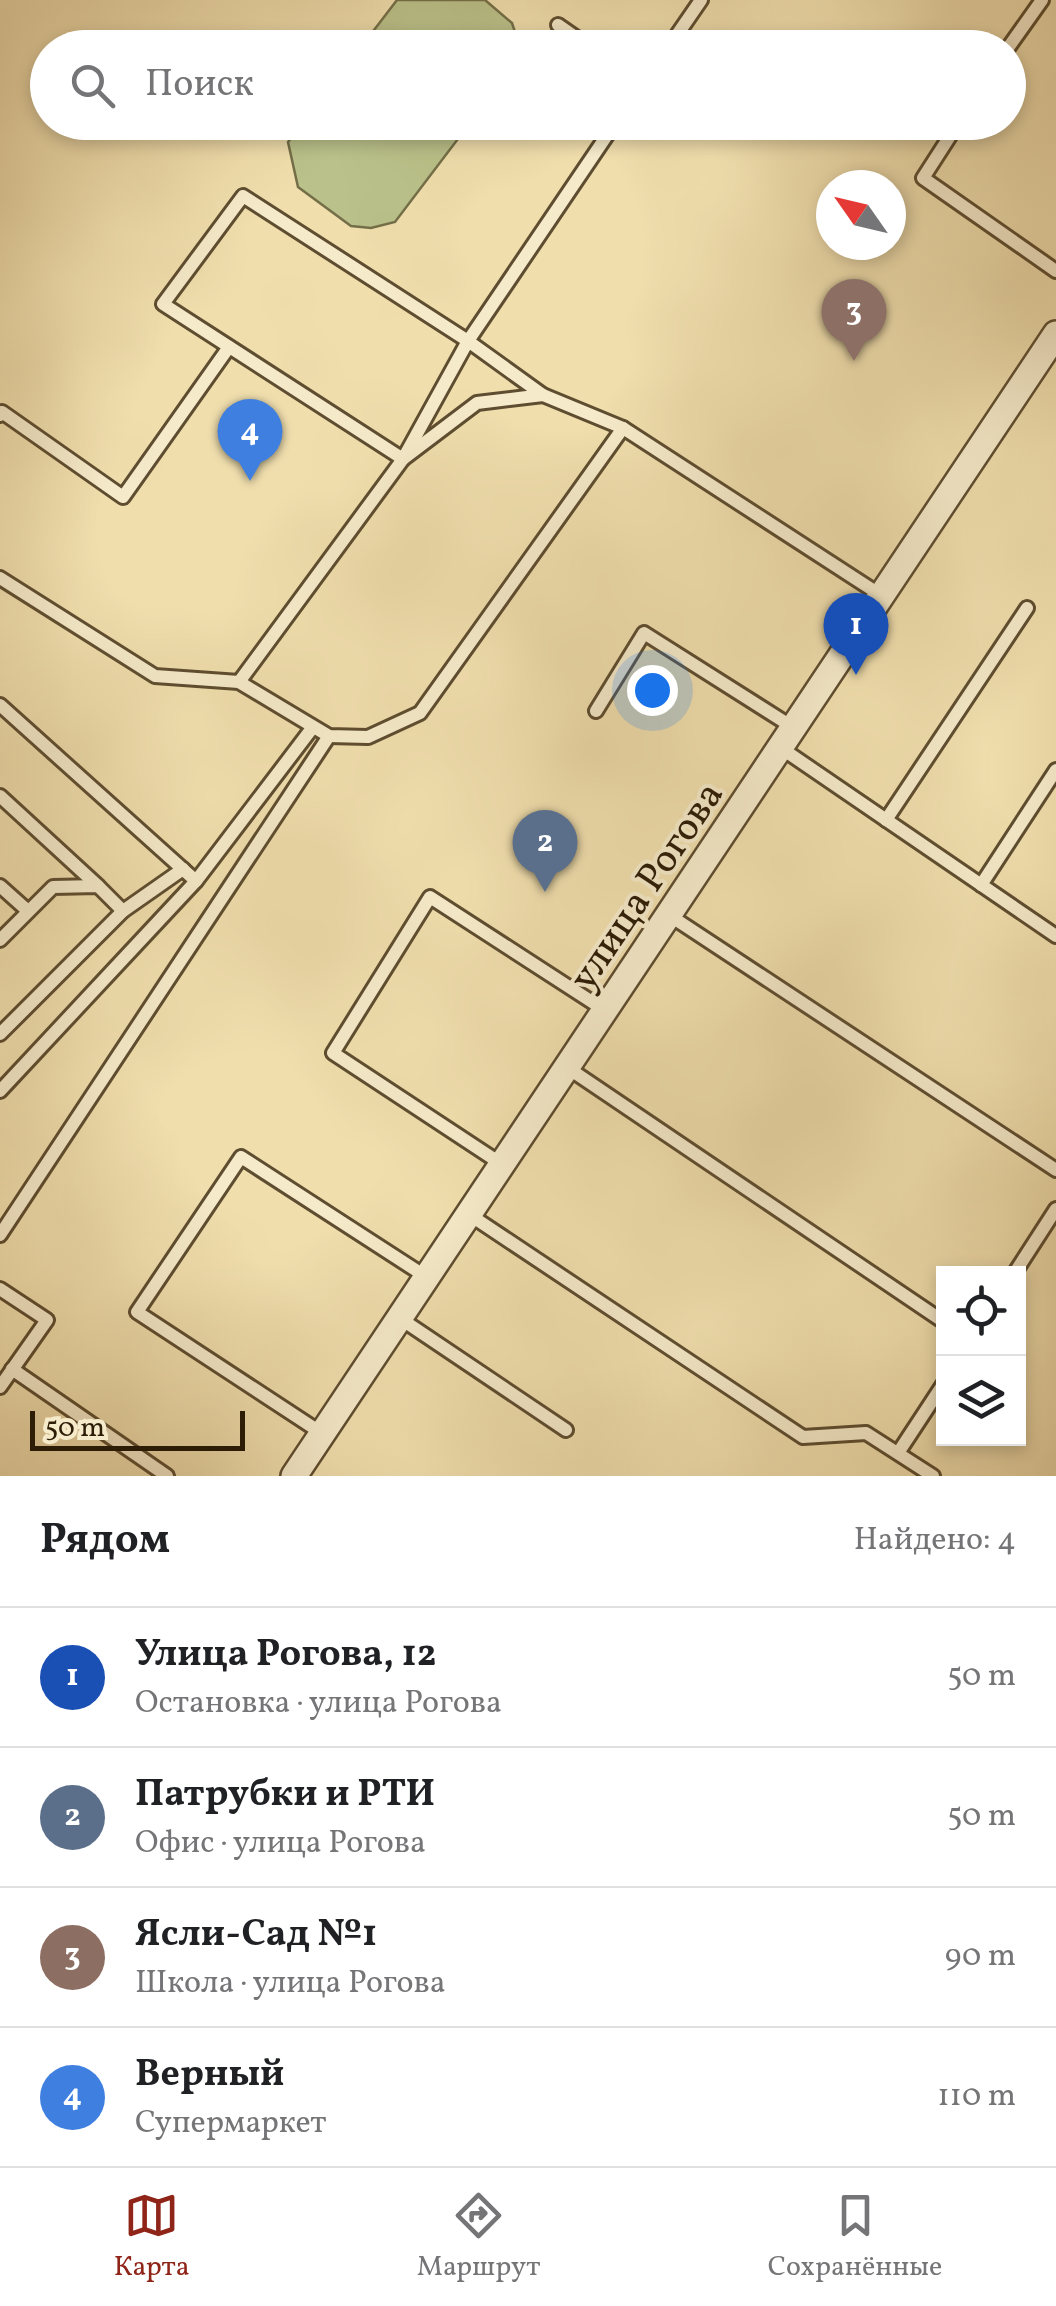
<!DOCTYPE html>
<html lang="ru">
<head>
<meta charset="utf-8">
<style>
	:root { --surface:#fff; --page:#f6f6f6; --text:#202124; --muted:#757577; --line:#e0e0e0; --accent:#8f2418 }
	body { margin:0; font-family:Vollkorn,serif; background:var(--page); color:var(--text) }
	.controls { position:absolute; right:30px; bottom:30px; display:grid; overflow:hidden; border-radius:0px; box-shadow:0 5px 15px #0003 }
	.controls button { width:90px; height:90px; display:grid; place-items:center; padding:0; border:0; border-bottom:2px solid var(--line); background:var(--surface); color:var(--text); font:50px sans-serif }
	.compass { position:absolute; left:816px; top:170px; width:90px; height:90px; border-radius:50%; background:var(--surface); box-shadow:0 5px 15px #0003; rotate:304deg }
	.scale { position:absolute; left:30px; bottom:25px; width:215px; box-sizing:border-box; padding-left:10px; border:5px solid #2e1d06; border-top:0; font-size:28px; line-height:35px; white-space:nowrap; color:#2e1d06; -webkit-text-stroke:8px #f5eaca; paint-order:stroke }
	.you { position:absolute; left:652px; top:690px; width:35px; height:35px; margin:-25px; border:8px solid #fff; border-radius:50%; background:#1a73e8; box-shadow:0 0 0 15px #1a73e833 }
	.badge { display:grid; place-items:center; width:65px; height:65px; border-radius:50%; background:var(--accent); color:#fff; font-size:32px; font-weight:700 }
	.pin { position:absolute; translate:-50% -82px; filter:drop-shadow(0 2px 5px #0008) }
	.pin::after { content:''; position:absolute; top:52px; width:35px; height:30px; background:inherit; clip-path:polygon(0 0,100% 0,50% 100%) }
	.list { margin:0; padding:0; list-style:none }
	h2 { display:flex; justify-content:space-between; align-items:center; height:130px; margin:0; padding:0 40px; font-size:42px }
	h2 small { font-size:32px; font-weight:400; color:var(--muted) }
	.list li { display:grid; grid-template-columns:65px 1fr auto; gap:30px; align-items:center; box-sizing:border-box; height:140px; padding:0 40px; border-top:2px solid var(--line) }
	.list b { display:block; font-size:38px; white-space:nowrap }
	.list p { margin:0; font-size:32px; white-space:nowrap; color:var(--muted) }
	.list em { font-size:32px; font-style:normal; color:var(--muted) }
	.icon { flex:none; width:55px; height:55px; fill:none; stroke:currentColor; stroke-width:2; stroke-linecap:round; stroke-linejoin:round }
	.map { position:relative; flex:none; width:1056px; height:1476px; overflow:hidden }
	.search { position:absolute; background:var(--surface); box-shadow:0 5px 15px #0003; left:30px; right:30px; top:30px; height:110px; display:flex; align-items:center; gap:25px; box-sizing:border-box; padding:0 35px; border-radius:55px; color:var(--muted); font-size:38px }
	.sheet { height:690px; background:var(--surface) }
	nav { display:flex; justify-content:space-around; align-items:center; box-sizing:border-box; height:140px; border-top:2px solid var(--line); background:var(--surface); font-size:28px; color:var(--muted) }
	nav a { display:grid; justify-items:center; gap:5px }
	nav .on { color:var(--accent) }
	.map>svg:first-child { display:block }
	.green { fill:#bac18a; stroke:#746f48; stroke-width:2.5 }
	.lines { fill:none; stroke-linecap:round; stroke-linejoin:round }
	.service-casing { stroke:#5e4d30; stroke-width:18 }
	.minor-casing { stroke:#5e4d30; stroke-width:30 }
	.service { stroke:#f5eaca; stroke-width:12 }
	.minor { stroke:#f5eaca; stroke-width:25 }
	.labels { text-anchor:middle; stroke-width:8; stroke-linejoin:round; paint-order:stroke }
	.street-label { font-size:40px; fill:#2e1d06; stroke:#f5eaca }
</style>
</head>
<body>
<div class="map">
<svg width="1056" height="1476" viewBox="0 0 1056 1476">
	<rect width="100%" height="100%" fill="#f0dead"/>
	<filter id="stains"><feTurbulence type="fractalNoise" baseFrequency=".002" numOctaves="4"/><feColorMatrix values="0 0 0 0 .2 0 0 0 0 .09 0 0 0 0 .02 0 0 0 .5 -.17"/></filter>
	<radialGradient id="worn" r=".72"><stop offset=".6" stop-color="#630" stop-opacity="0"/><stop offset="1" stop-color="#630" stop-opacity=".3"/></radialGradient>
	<!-- green -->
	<g class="green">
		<path d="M 397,0 L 485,0 L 512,23 L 520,47 L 361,47 Z"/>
		<path d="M 303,123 L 303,122 L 470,123 L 395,222 L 371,228 L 351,226 L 298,187 L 288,142 Z"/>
	</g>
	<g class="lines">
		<!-- service casing -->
		<g class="service-casing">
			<g id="service">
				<path d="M 558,25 L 591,48"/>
				<path d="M 668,48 L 701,0"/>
				<path d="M 1008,48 L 1042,0"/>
				<path d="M 959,122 L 923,178 L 1056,271"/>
				<path d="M 543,395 L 477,403 L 403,459 L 163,304 L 243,196 L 468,341 L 616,122"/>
				<path d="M 0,415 L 2,412 L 123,497 L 229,347"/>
				<path d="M 0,578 L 155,676 L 239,682 L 329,736 L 368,737 L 420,713 L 623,428"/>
				<path d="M 239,682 L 403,459 L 468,341 L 543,395 L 623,428 L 882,596"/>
				<path d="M 0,705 L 196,881"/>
				<path d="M 596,711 L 644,633 L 794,728"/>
				<path d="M 781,748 L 1056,936"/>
				<path d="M 0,796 L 98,886"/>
				<path d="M 886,820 L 1027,608"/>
				<path d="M 981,885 L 1056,770"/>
				<path d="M 0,886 L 28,911"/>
				<path d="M 669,915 L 1056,1170"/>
				<path d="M 0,940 L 53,887 L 98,886 L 123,911"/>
				<path d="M 0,1034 L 123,911 L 183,869"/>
				<path d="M 568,1068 L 944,1322"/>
				<path d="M 0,1091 L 196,881 L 313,727"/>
				<path d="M 503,1165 L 333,1053 L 430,897 L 606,1011"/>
				<path d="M 470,1215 L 803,1437 L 866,1433 L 933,1476"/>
				<path d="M 0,1235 L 329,736"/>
				<path d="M 1014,1274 L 1056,1209"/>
				<path d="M 0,1289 L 47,1320 L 0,1387"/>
				<path d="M 401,1319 L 566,1430"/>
				<path d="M 12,1369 L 167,1476"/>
				<path d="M 323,1434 L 137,1312 L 241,1157 L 428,1278"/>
				<path d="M 898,1453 L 944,1383"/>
			</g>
		</g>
		<!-- minor casing -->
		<g class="minor-casing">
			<path id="minor" d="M 294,1476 L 1056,334"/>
		</g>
		<!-- service -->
		<use href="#service" class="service"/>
		<!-- minor -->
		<use href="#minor" class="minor"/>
	</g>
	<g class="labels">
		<!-- street labels -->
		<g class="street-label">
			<text transform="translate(645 885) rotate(-56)" y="14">улица Рогова</text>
		</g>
	</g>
	<rect width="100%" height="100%" filter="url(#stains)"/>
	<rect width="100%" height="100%" fill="url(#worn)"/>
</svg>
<div class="controls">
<button><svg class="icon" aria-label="locate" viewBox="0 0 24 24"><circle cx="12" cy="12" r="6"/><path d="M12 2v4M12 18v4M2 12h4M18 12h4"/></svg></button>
<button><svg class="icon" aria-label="layers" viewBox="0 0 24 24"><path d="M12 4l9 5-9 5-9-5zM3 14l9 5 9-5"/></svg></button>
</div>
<svg class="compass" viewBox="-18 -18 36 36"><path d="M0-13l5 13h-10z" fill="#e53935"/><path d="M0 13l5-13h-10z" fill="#757577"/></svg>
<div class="scale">50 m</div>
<div class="you"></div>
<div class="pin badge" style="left:856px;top:675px;background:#1a4fb4">1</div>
<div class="pin badge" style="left:545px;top:892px;background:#5c6f8a">2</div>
<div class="pin badge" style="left:854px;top:361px;background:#8d6e63">3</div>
<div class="pin badge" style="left:250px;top:481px;background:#3f7fe0">4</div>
<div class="search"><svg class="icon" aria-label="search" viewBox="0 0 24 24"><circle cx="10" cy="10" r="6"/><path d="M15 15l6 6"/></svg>Поиск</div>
</div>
<section class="sheet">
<h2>Рядом<small>Найдено: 4</small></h2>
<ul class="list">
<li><span class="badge" style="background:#1a4fb4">1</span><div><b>Улица Рогова, 12</b><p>Остановка · улица Рогова</p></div><em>50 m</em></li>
<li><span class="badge" style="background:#5c6f8a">2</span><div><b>Патрубки и РТИ</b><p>Офис · улица Рогова</p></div><em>50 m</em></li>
<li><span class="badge" style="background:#8d6e63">3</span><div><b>Ясли-Сад №1</b><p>Школа · улица Рогова</p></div><em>90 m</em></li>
<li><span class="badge" style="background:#3f7fe0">4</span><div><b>Верный</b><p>Супермаркет</p></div><em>110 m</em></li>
</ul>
</section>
<nav>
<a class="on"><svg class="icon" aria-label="map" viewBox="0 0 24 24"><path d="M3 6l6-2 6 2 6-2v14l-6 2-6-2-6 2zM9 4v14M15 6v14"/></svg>Карта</a>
<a><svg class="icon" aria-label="directions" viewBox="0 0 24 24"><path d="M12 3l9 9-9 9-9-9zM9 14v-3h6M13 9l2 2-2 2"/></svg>Маршрут</a>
<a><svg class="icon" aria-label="saved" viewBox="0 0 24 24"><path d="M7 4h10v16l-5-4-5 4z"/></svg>Сохранённые</a>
</nav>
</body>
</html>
